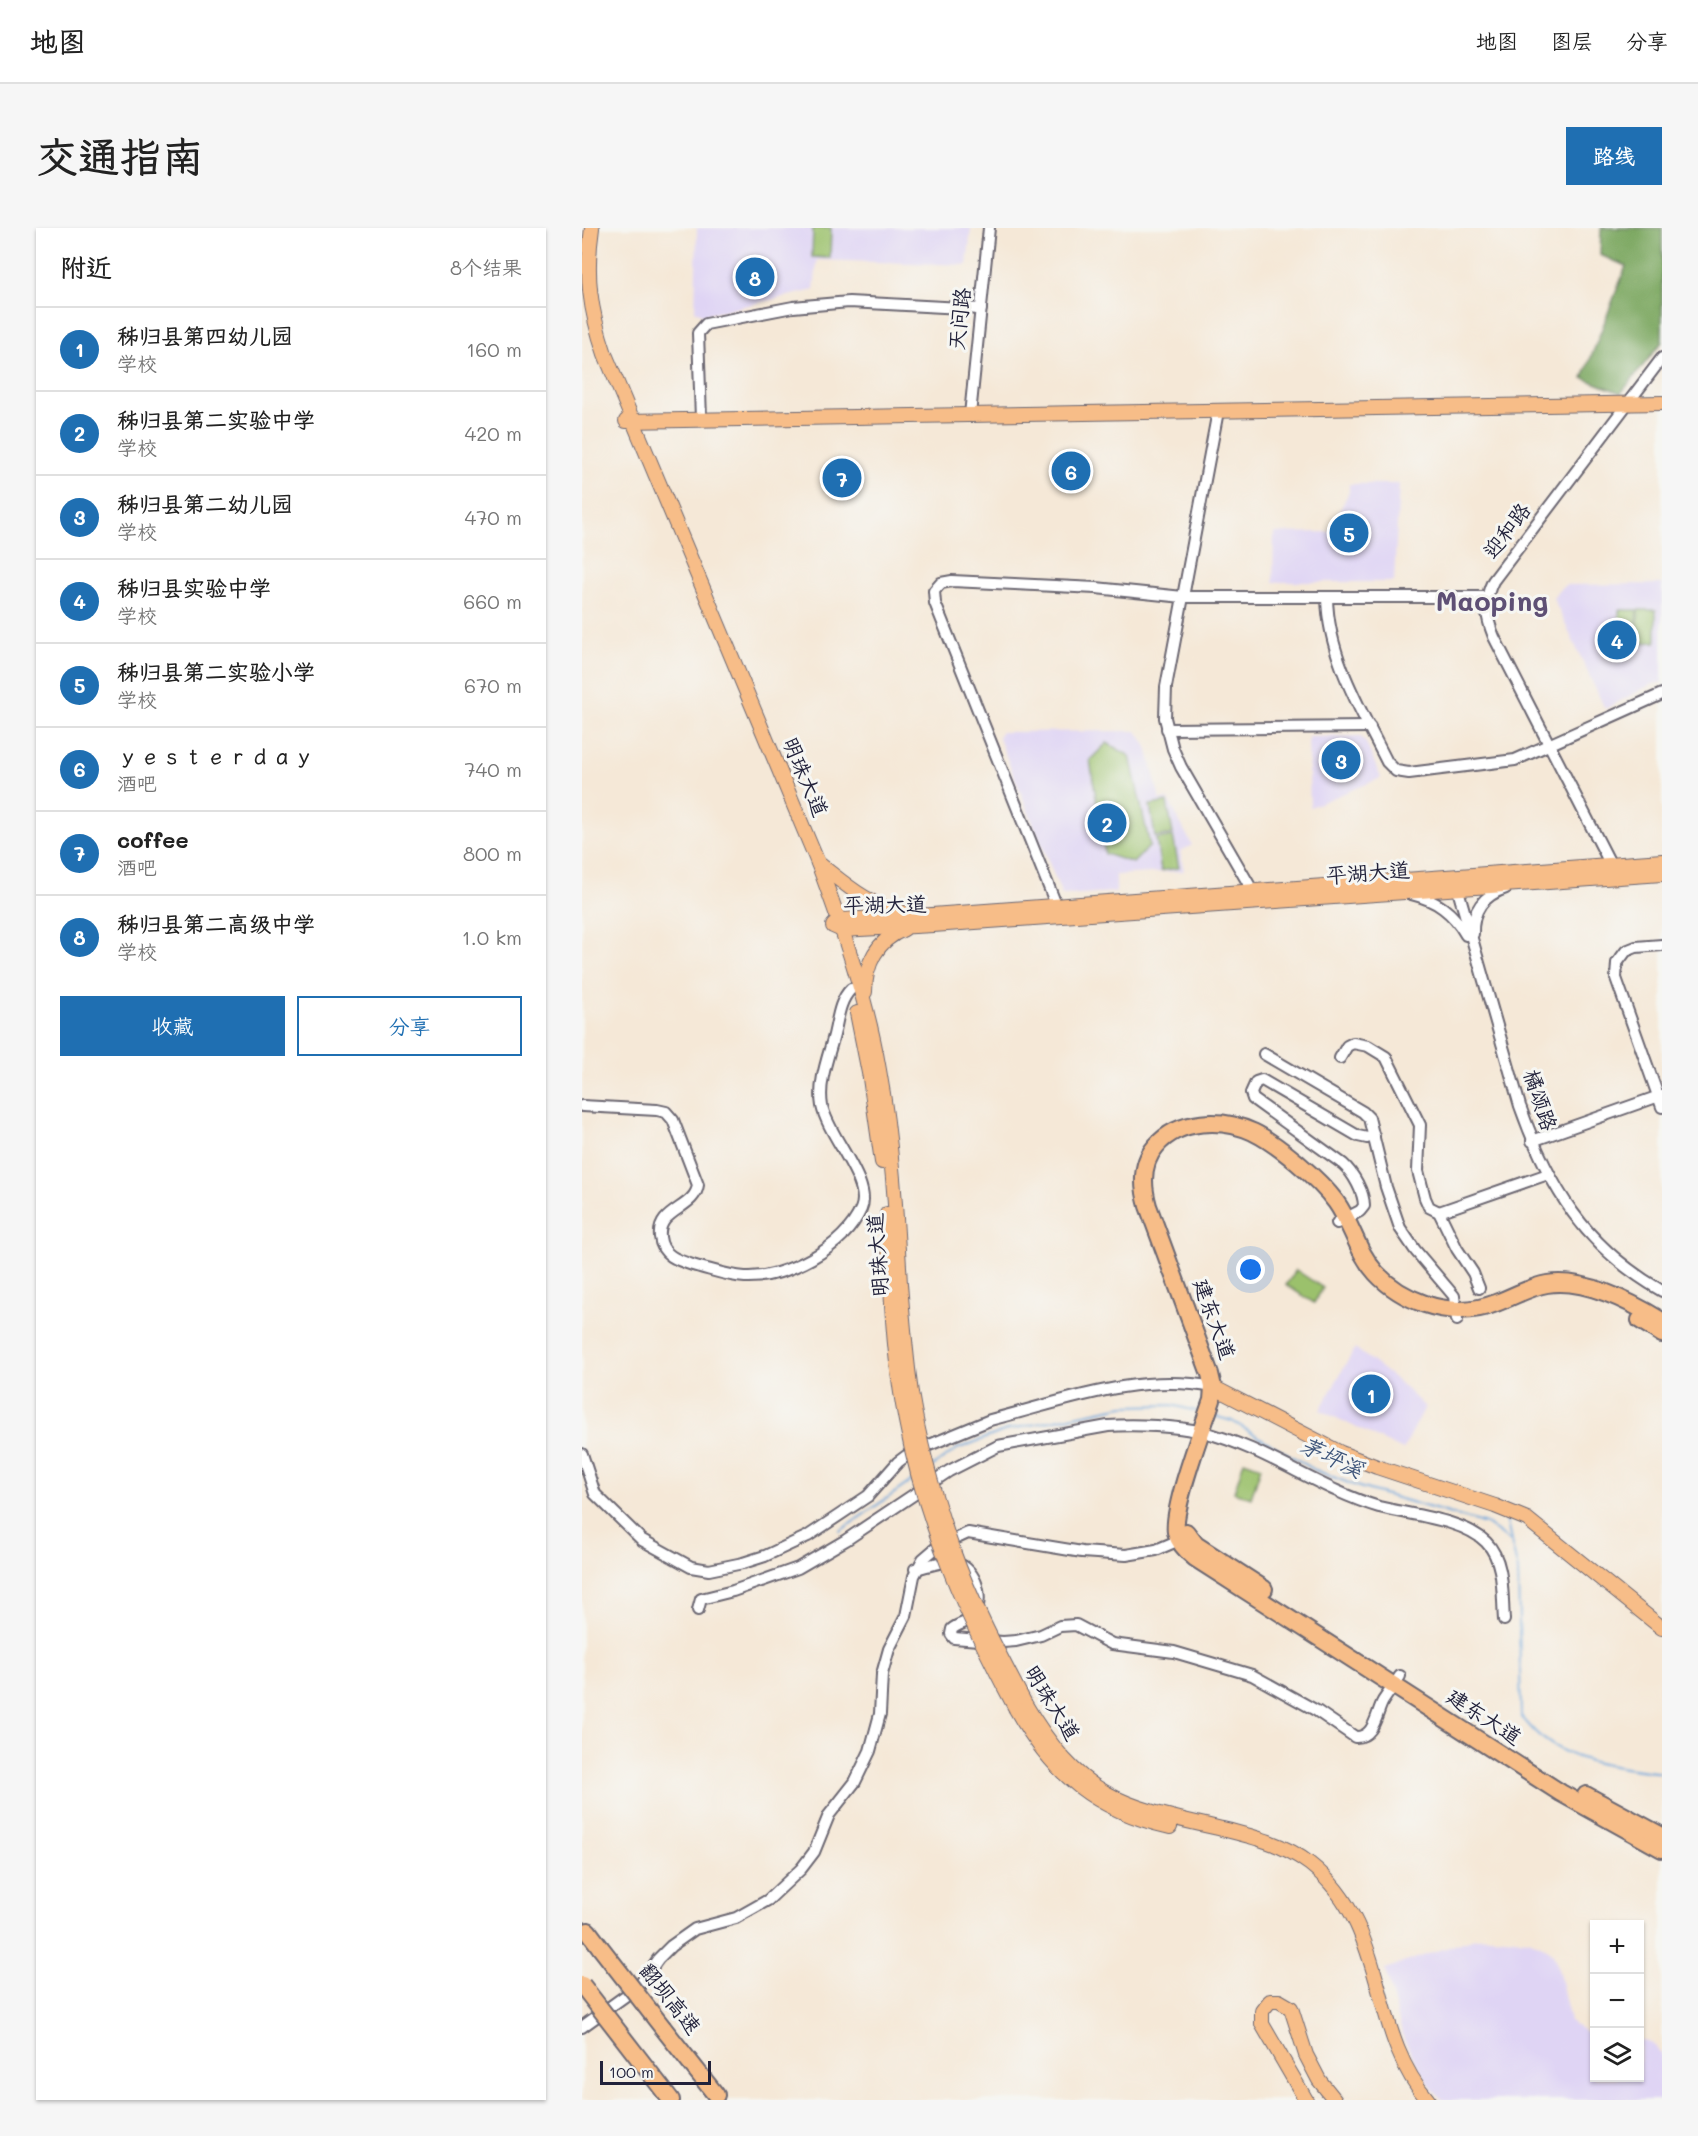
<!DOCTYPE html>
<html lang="zh">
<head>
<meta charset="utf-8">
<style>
	:root { --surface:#fff; --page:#f6f6f6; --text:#222; --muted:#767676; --line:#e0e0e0; --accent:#1f6fb2 }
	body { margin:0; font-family:Mali,"LXGW WenKai TC",sans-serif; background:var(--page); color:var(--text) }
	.controls { position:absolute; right:18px; bottom:18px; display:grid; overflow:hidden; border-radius:0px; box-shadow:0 2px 4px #0004 }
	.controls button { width:54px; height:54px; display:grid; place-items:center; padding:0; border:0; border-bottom:2px solid var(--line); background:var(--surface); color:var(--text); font:30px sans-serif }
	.scale { position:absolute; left:18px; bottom:15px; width:111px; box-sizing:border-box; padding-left:6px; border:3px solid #22223b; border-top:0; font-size:16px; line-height:21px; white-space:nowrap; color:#22223b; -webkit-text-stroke:4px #f6f6f2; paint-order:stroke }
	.you { position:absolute; left:669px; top:1042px; width:21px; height:21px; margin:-15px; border:4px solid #fff; border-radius:50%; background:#1a73e8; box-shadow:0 0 0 9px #1a73e833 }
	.badge { display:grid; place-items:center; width:39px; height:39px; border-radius:50%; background:var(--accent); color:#fff; font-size:20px; font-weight:700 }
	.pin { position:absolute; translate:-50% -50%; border:3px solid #fff; box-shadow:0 2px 6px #0006 }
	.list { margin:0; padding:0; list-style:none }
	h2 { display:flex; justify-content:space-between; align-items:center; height:78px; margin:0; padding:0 24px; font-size:26px }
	h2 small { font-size:20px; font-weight:400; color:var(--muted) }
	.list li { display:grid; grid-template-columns:39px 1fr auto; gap:18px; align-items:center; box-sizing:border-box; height:84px; padding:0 24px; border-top:2px solid var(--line) }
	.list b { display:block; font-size:22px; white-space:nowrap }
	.list p { margin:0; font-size:20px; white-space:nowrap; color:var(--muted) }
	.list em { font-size:20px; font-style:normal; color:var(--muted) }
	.actions { display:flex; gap:12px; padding:18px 24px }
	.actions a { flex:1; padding:14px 0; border:2px solid var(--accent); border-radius:0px; text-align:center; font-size:21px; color:var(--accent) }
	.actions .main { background:var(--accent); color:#fff }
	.icon { flex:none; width:33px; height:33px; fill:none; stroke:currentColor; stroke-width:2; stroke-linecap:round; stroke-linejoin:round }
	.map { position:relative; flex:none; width:1080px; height:1872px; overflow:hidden; border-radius:0px }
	header { display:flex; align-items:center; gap:36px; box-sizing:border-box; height:84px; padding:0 30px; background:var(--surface); border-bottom:2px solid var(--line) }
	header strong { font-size:28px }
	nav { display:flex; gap:33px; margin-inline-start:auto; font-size:21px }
	.intro { display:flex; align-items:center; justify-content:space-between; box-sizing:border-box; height:144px; padding:0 36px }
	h1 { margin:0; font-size:42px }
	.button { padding:15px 27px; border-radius:0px; background:var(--accent); color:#fff; font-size:21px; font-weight:700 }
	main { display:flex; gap:36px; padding:0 36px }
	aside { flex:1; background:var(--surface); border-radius:0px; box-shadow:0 2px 4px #0004 }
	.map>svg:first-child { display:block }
	.built { fill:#dfd4f4 }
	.green { fill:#9bc16c; stroke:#5e7254; stroke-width:1.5 }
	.forest { fill:#7ca760; stroke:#4f644e; stroke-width:1.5 }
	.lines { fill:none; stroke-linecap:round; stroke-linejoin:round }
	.stream { stroke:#6aa5db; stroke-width:2 }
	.minor-casing { stroke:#6c6772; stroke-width:14 }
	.major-casing { stroke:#6c6772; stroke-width:16 }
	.highway-casing { stroke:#6c6772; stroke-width:20 }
	.minor { stroke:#fff; stroke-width:10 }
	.major { stroke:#f7bd88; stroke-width:14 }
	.highway { stroke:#f7bd88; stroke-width:16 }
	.major-bridge-casing { stroke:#6c6772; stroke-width:16; stroke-linecap:butt }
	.highway-bridge-casing { stroke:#6c6772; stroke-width:20; stroke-linecap:butt }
	.major-bridge { stroke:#f7bd88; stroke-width:14 }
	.highway-bridge { stroke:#f7bd88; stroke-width:16 }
	.labels { text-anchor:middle; stroke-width:6; stroke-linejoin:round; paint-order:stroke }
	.street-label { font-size:21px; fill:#22223b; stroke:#f6f6f2 }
	.water-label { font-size:22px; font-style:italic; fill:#3f567b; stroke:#f6f6f2 }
	.district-label { font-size:27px; font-weight:bold; fill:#5e5075; stroke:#f6f6f2 }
</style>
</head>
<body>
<header>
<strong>地图</strong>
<nav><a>地图</a><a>图层</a><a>分享</a></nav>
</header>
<div class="intro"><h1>交通指南</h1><a class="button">路线</a></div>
<main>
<aside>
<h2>附近<small>8个结果</small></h2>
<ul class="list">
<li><span class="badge">1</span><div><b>秭归县第四幼儿园</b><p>学校</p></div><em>160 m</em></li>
<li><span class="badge">2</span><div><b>秭归县第二实验中学</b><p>学校</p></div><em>420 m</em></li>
<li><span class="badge">3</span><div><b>秭归县第二幼儿园</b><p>学校</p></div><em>470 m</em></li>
<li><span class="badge">4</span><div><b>秭归县实验中学</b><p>学校</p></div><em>660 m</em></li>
<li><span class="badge">5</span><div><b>秭归县第二实验小学</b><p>学校</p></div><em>670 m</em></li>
<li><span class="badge">6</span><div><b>ｙｅｓｔｅｒｄａｙ</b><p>酒吧</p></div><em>740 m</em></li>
<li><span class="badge">7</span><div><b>coffee</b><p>酒吧</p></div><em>800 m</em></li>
<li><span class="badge">8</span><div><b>秭归县第二高级中学</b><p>学校</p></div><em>1.0 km</em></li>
</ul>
<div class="actions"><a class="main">收藏</a><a>分享</a></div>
</aside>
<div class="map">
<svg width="1080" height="1872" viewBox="0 0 1080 1872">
	<rect width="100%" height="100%" fill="#f6f6f2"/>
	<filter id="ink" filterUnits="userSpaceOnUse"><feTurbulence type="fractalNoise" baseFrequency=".0167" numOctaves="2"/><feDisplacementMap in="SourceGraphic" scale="12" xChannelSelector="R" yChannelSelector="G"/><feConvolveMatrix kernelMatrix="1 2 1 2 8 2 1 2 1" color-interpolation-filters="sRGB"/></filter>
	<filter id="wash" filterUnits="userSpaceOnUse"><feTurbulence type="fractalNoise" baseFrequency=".008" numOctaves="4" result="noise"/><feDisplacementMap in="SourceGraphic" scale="24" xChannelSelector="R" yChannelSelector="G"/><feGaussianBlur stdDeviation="1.35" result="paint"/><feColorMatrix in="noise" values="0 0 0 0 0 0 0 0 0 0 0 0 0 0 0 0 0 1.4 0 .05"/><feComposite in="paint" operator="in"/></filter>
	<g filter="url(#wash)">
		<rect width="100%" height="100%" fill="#f5e8d7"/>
		<!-- built -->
		<g class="built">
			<path d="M 115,0 L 389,0 L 385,37 L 235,32 L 232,62 L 122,87 L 113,83 Z"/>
			<path d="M 767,256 L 817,256 L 812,354 L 691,354 L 692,305 L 747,304 L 767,264 Z"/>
			<path d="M 1080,356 L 1080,454 L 1068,457 L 1023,481 L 971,370 L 983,357 Z"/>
			<path d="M 555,503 L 565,519 L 578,572 L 586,571 L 610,617 L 598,624 L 602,643 L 534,647 L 534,664 L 480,667 L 416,508 L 420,504 Z"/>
			<path d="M 778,508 L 784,515 L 799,550 L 728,579 L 726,509 Z"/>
			<path d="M 773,1120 L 817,1154 L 843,1179 L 821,1222 L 738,1182 Z"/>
			<path d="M 909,1709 L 947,1712 L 963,1719 L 971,1727 L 975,1736 L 988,1793 L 1000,1802 L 1012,1808 L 1012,1850 L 1058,1850 L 1058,1812 L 1069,1815 L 1080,1826 L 1080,1872 L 861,1872 L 852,1863 L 841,1847 L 822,1812 L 803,1741 L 893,1710 Z"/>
		</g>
		<!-- green -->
		<g class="green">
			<path d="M 231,0 L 249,0 L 248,30 L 230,29 Z"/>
			<path d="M 1037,382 L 1055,382 L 1055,414 L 1038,415 Z"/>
			<path d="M 1056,382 L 1074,382 L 1074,414 L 1056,415 Z"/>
			<path d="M 525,515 L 548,528 L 568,618 L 551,635 L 523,626 L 508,532 Z"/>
			<path d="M 585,574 L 591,606 L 573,609 L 568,577 Z"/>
			<path d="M 591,608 L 597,640 L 579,643 L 574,611 Z"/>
			<path d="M 714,1042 L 741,1060 L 732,1075 L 704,1057 Z"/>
			<path d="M 662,1233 L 679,1239 L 669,1270 L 652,1264 Z"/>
		</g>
		<!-- forest -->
		<path class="forest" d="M 1019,0 L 1080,0 L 1080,114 L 1039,165 L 1001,150 L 1044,38 L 1018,27 Z"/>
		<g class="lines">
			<!-- stream -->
			<g class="stream">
				<path d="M 632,1188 L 650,1193 L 733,1242 L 777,1259 L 904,1296 L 929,1314 L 936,1342 L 939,1488 C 945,1495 951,1503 959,1509 C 994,1537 1037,1539 1080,1545"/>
				<path d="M 351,1238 L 375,1221 L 425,1202 L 541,1178 L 590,1177 L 618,1184"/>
				<path d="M 924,1290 L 929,1313"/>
				<path d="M 258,1303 L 331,1252"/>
			</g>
		</g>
	</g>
	<g filter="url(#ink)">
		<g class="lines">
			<!-- minor casing -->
			<g class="minor-casing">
				<g id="minor">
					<path d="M 636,183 L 584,459 L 583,490 L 591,521 L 599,539 L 673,667"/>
					<path d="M 388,187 L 407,0"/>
					<path d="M 119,191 L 116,105 L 124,96 L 211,79 L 267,74 L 399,81"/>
					<path d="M 745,369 C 746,429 779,482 805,534 L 814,543 L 827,545 L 933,532 L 1080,466"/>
					<path d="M 585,501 L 788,499"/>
					<path d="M 1031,641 L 912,409 C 904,389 901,373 911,353 L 1080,130"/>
					<path d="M 874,655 L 938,878 C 967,960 1003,1019 1080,1063"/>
					<path d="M 829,666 C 854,672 871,684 884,707"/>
					<path d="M 477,684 L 353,375 L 352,363 L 359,355 L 370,353 L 514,360 L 601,369 L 905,369"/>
					<path d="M 891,706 C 890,682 902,667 924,660"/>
					<path d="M 1080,717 L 1054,719 L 1044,723 L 1035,735 L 1034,750 L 1080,879"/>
					<path d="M 682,826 L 781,884 L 787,890 L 804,959 L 818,1000 L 833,1022 L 872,1068 L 875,1092"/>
					<path d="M 758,830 L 765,818 L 771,815 L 786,818 L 804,829 L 838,897 L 836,943 L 843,970 L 847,979 L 857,984 L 875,1021 L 891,1045 L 897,1060"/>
					<path d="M 0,878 L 75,882 L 84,884 L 91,892 L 116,957 C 113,981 75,981 78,1009 C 80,1029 98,1033 114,1038 C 130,1042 146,1048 163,1049 C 203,1051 262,1020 279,981 C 291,955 246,908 240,878 C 236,854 246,830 252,807 C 256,791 257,773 269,761"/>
					<path d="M 950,913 L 1080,867"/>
					<path d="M 857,984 L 966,946"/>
					<path d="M 755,995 L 778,983 L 782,978 C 782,964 771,945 761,936 L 671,871 L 669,865 L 674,854 L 680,852 L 776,908 L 785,910 L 792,908"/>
					<path d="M 0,1226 L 13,1266 L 60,1312 L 109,1339 L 127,1342 L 161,1335 L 183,1328 L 226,1308 L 286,1268 L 316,1234 L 328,1225 L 408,1192 C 480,1174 555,1144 631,1159"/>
					<path d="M 333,1341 C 347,1338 360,1332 374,1335 C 395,1340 404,1374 390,1390 C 384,1395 376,1396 370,1401 L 369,1406 L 372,1410 L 421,1414 L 434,1413 L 459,1407 L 478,1398 L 494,1397 L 530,1416 L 592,1424 L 670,1447 L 735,1483 L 773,1509 C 793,1510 794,1485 801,1473 C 807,1464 813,1456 818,1448"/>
					<path d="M 116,1382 L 119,1371 L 151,1363 L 216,1340 L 264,1312 L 367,1243 L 416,1218 L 526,1198 C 555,1196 593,1198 621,1204 C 684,1220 736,1261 797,1279 C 828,1287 881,1291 904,1314 C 923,1333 920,1367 922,1392"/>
					<path d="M 0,1799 L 57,1758 L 76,1731 L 89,1718 L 113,1701 L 154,1690 L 186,1672 L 219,1641 L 232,1624 L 247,1587 L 273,1554 L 288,1523 L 298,1486 L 300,1446 L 307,1421 L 324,1388 L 332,1348 L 341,1331 L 355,1319 L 386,1305 L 500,1324 L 544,1327 L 574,1322 L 602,1310"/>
				</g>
			</g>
			<!-- major casing -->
			<g class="major-casing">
				<g id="major">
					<path d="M 10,0 C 3,47 8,82 23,126 L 236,635 C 261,702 285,771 297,842 C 310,913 314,985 318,1056"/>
					<path d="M 44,193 L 1080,175"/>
					<path d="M 1080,633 L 350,687 L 257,692 L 251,698 L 260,702 L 351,697 L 1080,646"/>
					<path d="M 236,635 C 262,655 288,679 322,685"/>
					<path d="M 283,764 C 283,736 295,712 322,701"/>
					<path d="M 275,785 L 288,850 L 300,934"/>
					<path d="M 305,986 L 309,1057"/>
					<path d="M 631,1159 L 759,1225 L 795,1239 L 913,1278 L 945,1291 L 1080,1400"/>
					<path d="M 443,1476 C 497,1568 537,1578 636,1600 C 669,1608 701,1615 728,1636 C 808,1699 785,1802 846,1872"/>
					<path d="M 434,1481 C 471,1547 514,1582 588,1599"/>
					<path d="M 724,1872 L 680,1796 L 680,1783 L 688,1773 L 697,1773 L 709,1780 L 724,1827 L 737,1852 L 753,1872"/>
				</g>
			</g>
			<!-- highway casing -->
			<g class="highway-casing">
				<g id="highway">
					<path d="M 1058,1092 L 1080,1106"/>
					<path d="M 1080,1093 C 1049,1074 1002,1050 965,1056 C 947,1059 931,1069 914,1075 C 892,1084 866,1084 843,1076 C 825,1070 807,1059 794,1045 C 775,1024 770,996 754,974 C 737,951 696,916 671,904 C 640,890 597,891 574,918 C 559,935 560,957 566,978 L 628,1146 L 631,1159 L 630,1172 C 621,1199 590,1280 594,1304 C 597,1315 604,1323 613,1330 L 979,1565 L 1080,1621"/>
					<path d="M 604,1304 L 614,1317 L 682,1361"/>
					<path d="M 1004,1567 L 1080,1608"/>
					<path d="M 6,1703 L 18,1719"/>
					<path d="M 81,1800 L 134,1867"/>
					<path d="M 72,1850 L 89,1872"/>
				</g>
			</g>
			<!-- minor -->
			<use href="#minor" class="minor"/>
			<!-- major -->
			<use href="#major" class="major"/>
			<!-- highway -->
			<use href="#highway" class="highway"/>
			<!-- major-bridge casing -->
			<g class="major-bridge-casing">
				<g id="major-bridge">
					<path d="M 318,1056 C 321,1093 324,1129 329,1165 C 338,1219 353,1272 371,1323 C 390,1376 417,1426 443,1476"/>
					<path d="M 309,1057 C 311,1103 315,1148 324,1193 C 343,1295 385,1390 434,1481"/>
				</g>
			</g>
			<!-- highway-bridge casing -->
			<g class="highway-bridge-casing">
				<g id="highway-bridge">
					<path d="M 18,1719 L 81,1800"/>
					<path d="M 0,1757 L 72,1850"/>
				</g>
			</g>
			<!-- major-bridge -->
			<use href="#major-bridge" class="major-bridge"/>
			<!-- highway-bridge -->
			<use href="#highway-bridge" class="highway-bridge"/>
		</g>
	</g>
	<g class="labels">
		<!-- street labels -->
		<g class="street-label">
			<text transform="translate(378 91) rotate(-84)" y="7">天问路</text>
			<text transform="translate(925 303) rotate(-53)" y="7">迎和路</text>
			<text transform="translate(223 549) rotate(67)" y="7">明珠大道</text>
			<text transform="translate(786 645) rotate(-4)" y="7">平湖大道</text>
			<text transform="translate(303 677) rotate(-1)" y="7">平湖大道</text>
			<text transform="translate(958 872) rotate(72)" y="7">橘颂路</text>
			<text transform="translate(296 1027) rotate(-94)" y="7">明珠大道</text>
			<text transform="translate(632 1091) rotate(70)" y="7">建东大道</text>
			<text transform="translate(470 1475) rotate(58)" y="7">明珠大道</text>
			<text transform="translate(902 1489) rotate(33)" y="7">建东大道</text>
			<text transform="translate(88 1771) rotate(52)" y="7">翻坝高速</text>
		</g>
		<!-- water labels -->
		<g class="water-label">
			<text transform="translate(750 1229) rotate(25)" y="8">茅坪溪</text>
		</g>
		<!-- district labels -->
		<g class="district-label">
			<text x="910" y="383">Maoping</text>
		</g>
	</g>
</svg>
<div class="controls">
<button>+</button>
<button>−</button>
<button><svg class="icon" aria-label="layers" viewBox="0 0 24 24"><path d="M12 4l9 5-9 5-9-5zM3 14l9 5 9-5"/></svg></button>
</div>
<div class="scale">100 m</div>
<div class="you"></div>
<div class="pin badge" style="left:789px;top:1166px">1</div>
<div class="pin badge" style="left:525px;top:595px">2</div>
<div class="pin badge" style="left:759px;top:532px">3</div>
<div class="pin badge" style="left:1035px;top:412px">4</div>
<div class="pin badge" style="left:767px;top:305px">5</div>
<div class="pin badge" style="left:489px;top:243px">6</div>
<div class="pin badge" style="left:260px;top:250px">7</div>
<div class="pin badge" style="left:173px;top:49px">8</div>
</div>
</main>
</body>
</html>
